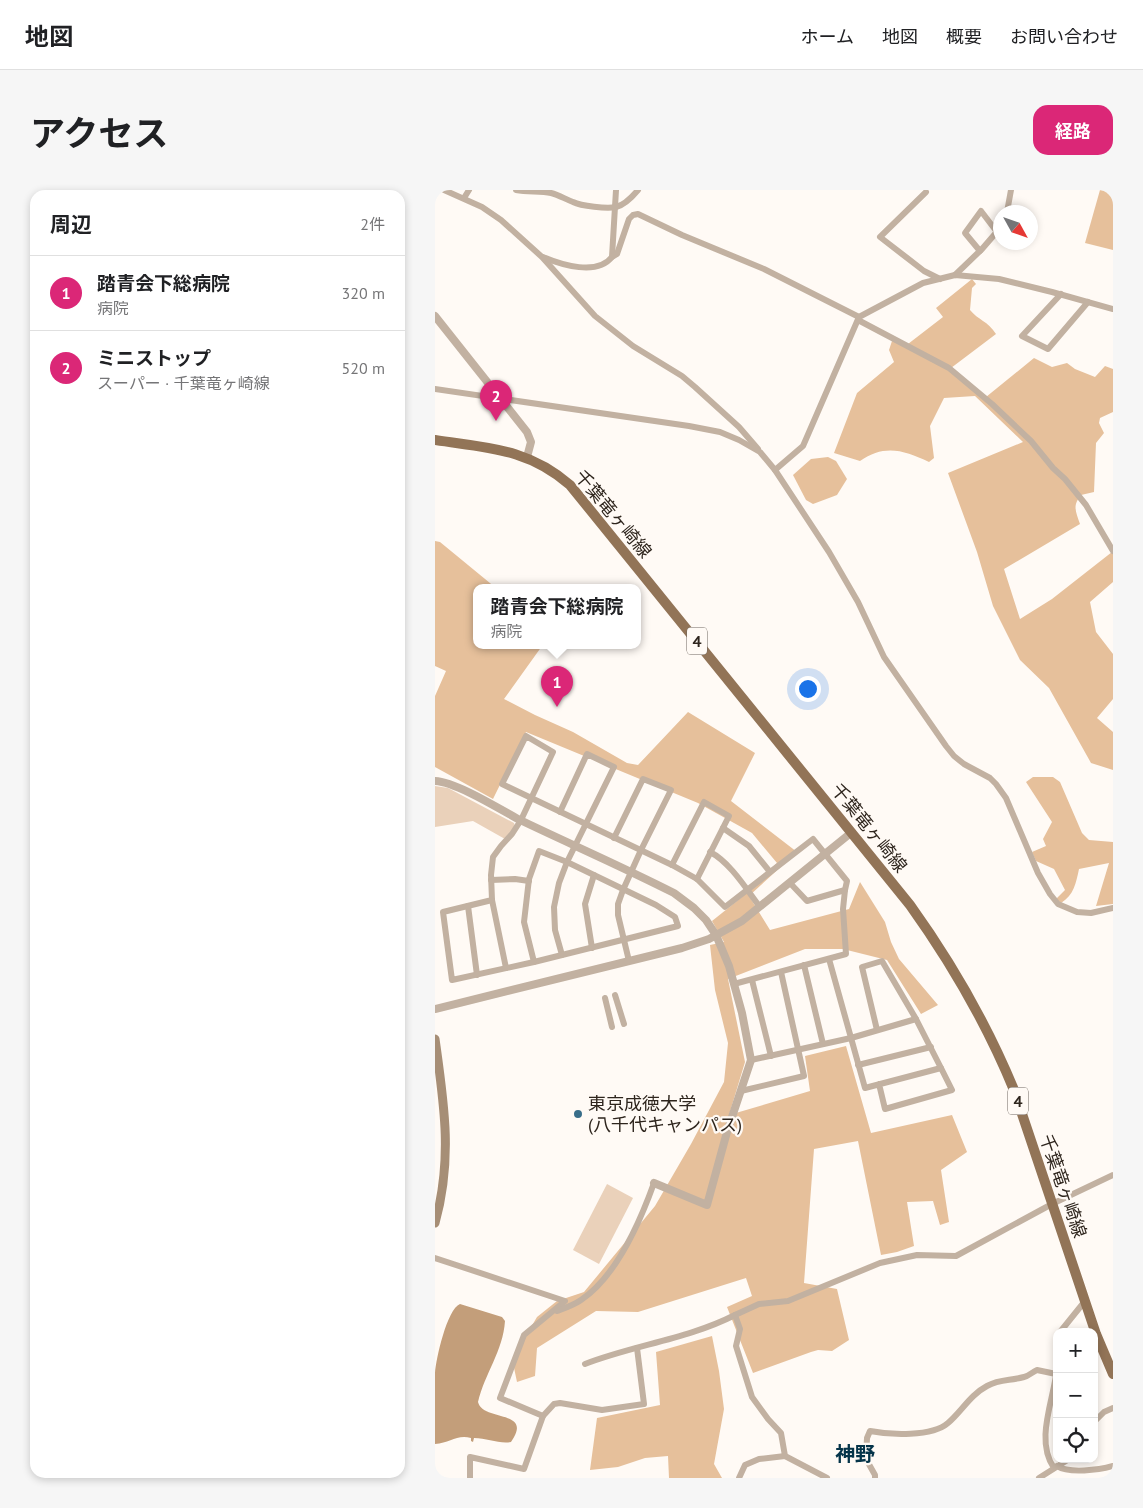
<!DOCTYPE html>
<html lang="ja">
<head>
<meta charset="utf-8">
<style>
	:root { --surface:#fff; --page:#f6f6f6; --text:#202124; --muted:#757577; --line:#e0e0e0; --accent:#db2777 }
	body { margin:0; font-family:"PT Sans","Noto Sans JP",sans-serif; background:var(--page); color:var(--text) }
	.controls { position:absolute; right:15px; bottom:15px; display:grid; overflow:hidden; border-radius:10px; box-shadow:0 2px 8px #0003 }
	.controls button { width:45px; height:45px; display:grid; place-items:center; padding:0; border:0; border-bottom:1px solid var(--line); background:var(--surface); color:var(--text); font:25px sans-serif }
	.compass { position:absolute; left:558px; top:15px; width:45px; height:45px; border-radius:50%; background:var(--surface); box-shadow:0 2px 8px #0003; rotate:130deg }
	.you { position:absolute; left:372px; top:498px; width:18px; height:18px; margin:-12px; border:4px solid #fff; border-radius:50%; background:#1a73e8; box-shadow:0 0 0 8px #1a73e833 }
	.badge { display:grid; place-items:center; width:32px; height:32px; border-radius:50%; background:var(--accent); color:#fff; font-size:16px; font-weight:700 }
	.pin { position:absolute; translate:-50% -41px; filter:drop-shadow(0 1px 2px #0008) }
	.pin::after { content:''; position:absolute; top:26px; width:18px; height:15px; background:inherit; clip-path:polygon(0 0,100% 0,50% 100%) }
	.popup { position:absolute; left:38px; top:394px; width:168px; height:65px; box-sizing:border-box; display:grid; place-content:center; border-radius:10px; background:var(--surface); filter:drop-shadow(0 1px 4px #0005); font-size:16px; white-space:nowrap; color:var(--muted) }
	.popup b { font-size:19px; color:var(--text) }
	.popup::after { content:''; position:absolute; left:50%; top:100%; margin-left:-10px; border:10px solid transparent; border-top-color:var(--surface) }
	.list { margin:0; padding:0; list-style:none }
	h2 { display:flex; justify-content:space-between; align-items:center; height:65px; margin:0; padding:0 20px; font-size:21px }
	h2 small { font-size:16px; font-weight:400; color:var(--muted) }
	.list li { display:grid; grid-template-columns:32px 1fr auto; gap:15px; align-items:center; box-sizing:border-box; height:75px; padding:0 20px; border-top:1px solid var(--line) }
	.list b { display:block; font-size:19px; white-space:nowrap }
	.list p { margin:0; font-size:16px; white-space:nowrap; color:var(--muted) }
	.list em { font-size:16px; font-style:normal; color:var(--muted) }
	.icon { flex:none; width:28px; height:28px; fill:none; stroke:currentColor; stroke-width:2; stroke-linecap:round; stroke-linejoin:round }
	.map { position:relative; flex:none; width:678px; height:1288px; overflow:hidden; border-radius:15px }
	header { display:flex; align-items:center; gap:30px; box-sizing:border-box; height:70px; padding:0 25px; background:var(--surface); border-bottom:1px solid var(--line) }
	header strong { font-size:24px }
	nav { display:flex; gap:28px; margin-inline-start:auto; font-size:18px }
	.intro { display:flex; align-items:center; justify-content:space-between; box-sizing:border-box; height:120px; padding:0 30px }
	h1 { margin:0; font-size:35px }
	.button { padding:12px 22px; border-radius:15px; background:var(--accent); color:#fff; font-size:18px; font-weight:700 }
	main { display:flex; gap:30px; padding:0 30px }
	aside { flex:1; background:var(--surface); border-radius:15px; box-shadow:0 2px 8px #0003 }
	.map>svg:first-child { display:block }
	.green { fill:#ead1ba }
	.forest { fill:#e6c09b }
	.water { fill:#c39e7a }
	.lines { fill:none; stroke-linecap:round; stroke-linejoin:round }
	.minor { stroke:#c2b1a1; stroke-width:6 }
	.tertiary { stroke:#c2b1a1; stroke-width:8 }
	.secondary { stroke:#a68e76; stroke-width:9 }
	.primary { stroke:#927457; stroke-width:10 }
	.poi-dot { fill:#386d89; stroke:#fffaf5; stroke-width:2 }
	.labels { text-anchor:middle; stroke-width:4.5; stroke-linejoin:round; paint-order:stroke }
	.shield { fill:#fffaf5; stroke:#6d655e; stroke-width:1 }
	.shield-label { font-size:16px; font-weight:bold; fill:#2e251d }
	.street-label { font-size:18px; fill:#2e251d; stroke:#fffaf5 }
	.poi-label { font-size:18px; fill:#2e251d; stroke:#fffaf5; text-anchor:start }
	.quarter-label { font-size:20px; font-weight:bold; fill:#053449; stroke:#fffaf5 }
</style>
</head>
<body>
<header>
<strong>地図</strong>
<nav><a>ホーム</a><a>地図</a><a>概要</a><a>お問い合わせ</a></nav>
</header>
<div class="intro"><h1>アクセス</h1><a class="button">経路</a></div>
<main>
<aside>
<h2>周辺<small>2件</small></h2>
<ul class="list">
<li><span class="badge">1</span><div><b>踏青会下総病院</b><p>病院</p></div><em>320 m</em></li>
<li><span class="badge">2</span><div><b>ミニストップ</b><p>スーパー · 千葉竜ヶ崎線</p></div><em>520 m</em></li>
</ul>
</aside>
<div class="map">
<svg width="678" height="1288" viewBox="0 0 678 1288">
	<rect width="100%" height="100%" fill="#fffaf5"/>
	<!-- green -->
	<g class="green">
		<path d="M 0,596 L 13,598 L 79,633 L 80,636 L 70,649 L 38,631 L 0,637 Z"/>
		<path d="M 172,994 L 198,1008 L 164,1074 L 138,1060 Z"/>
	</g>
	<!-- forest -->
	<g class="forest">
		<path d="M 665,0 L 678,1 L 678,60 L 650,53 Z"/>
		<path d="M 537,89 L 541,94 L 537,98 L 535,120 C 543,130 553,131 561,144 L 516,178 L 551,207 L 599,168 L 617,177 L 632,173 L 640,179 L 660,187 L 670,176 L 678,179 L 678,222 L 665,228 L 664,233 L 669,243 L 661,253 L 659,302 L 646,305 C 637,316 641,322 645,334 L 569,379 L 585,429 L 617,409 L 677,362 L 678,364 L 678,392 L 655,412 L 661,442 L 678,464 L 678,509 L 662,528 L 678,542 L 678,580 L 656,573 L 614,498 L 585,470 L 558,416 L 542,362 L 513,283 L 588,252 L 540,206 L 509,208 L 495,236 L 499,268 L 494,272 C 469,260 449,254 425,271 L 399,263 L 422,203 L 459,172 L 454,160 L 457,151 L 473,154 L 508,127 L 501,118 Z"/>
		<path d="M 393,267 L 401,271 L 412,289 L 402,305 L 378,314 L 371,310 L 358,285 L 376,269 Z"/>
		<path d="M 0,351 L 5,352 L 61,398 L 42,398 L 42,456 L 107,456 L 69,509 L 100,525 L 138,542 L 192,573 L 203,575 L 253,522 L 320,563 L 296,611 L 362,662 L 314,706 L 335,740 L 414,719 L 425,692 L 450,732 L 456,752 L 464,769 L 503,815 L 486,824 L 452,770 L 408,759 L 370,759 L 293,789 L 310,872 L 294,925 L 375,901 L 370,866 L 411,856 L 436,943 L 517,925 L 532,962 L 506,980 L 514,1032 L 505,1035 L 498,1011 L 472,1012 L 479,1056 L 462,1062 L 446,1065 L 423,951 L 379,959 L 369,1093 L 402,1099 L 414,1150 L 397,1161 L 383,1160 L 376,1162 L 318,1183 L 292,1117 L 317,1106 L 311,1088 L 203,1122 L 161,1121 L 102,1158 L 100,1186 L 82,1192 L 78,1173 L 86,1154 L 102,1127 L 122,1111 L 149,1102 L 220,1016 L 256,954 L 289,892 L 293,853 L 280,800 L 275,755 L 289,752 L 277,731 L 307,707 L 342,673 L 317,643 L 263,613 L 91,542 L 58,609 L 0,577 L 0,506 L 11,481 L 0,476 Z"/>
		<path d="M 598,587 L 618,587 L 625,592 L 647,643 L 654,650 L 678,652 L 678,714 L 661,716 L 674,673 L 644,679 C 641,693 639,705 626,713 L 621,709 L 630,700 L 619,679 L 601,671 L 597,662 L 611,656 L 608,649 L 617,632 L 591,592 Z"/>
		<path d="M 277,1146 L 284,1181 L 289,1219 L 279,1274 L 287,1288 L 234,1288 L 233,1266 L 210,1268 L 183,1277 L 155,1280 L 162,1228 L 225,1215 L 221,1162 Z"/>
	</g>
	<!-- water -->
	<path class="water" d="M 25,1114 L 67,1127 L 70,1131 C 68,1161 50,1183 43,1212 C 48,1232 99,1219 76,1252 C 64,1254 52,1248 39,1248 L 38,1252 L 36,1251 L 36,1248 C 22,1244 15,1253 0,1254 C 0,1230 0,1206 0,1183 C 1,1169 12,1119 25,1114 Z"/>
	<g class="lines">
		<!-- minor -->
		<g class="minor">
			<path d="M 9,0 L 47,17 L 66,30 L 107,67 L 160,126 L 198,156 L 247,186 L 260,197 L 304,237 L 323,259"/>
			<path d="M 81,0 C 93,2 105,1 116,3 C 124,5 130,9 138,12 C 146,16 172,19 181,17 C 189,15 198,6 203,0"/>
			<path d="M 491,2 L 445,47 L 489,81 L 505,89"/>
			<path d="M 29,8 L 34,0"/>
			<path d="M 572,22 L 576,0"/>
			<path d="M 545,61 L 530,43 L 546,21 L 562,42"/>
			<path d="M 108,67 C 127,75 162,86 177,67 L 181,0"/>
			<path d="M 177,67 L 182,64 L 194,29 L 198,25 L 203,24 L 247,45 L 329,79 L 424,127"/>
			<path d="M 520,85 L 547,59 L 566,37"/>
			<path d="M 626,104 L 587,146 L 613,159 L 653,112"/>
			<path d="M 423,130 L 514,178 L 557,214 L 596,251 L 618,278 L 630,289 L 651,315 L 678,361"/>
			<path d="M 0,199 L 254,236 L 285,242 L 304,250 L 325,262 L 340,280 L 394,362 L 423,412 L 449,467 L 511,556 L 519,566 L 529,574 L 555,588 L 561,594 L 571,608 L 603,683 L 615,704 L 623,714 L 642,722 L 656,723 L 678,718"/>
			<path d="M 340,280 L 368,256 L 424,127 L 488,93 L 520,85 L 564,89 L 617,102 L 678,119"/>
			<path d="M 125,622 L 152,564 L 179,577 L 132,672 L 124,693 L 119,717 L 120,740 L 127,765"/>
			<path d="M 288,638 L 314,656 L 335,682"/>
			<path d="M 179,648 L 208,589 L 236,600 L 206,660 L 188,700 L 183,714 L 183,725 L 194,771"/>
			<path d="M 104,661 L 132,672 L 221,715 L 240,727 L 243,736 L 99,772 L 89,732 L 94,689 Z"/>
			<path d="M 275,662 C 295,672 312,700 325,717"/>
			<path d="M 237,675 L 269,612 L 294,626 L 262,689"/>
			<path d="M 56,690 L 80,689 L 94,691"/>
			<path d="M 57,710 L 71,778"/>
			<path d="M 33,716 L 42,785"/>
			<path d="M 157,758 L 150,714 L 159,685"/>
			<path d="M 394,769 L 430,898 L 506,878 L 517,900 L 450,919 L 444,894"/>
			<path d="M 99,772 L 17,790 L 8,722 L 57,710 L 56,685 L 58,667 L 66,656 L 77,644 L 86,630 L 118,562 L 91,546 L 67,594 L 237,675 L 262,689 L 290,717 L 378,649 L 412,691 L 410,700 L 372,711 L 355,693"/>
			<path d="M 369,775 L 388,854"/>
			<path d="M 317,790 L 336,866"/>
			<path d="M 299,794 L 411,764 L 408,719 L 410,700"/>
			<path d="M 180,805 L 189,834"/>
			<path d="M 170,808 L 177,837"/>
			<path d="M 442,840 L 427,777 L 447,771 L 481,829 L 506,878"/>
			<path d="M 316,870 L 416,848 L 481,829"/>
			<path d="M 423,875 L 496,857"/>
			<path d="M 306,901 L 369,886 L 346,782"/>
			<path d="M 0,1068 L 130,1111 L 89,1145 L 65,1208 L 108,1226 L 89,1279 L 35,1267 L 35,1288"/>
			<path d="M 122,1121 C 130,1118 139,1115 146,1110 C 182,1086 205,1032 219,993"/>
			<path d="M 300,1125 L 324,1114 L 353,1111 L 445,1073 L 482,1065 L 521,1066 L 617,1014 L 678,985"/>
			<path d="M 625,1142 L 650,1111"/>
			<path d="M 150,1174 C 199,1155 253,1149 300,1125 L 305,1139 L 301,1156 L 317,1207 L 333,1229 L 346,1243 L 350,1266 L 392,1288"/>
			<path d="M 108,1226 L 119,1214 L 125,1213 L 167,1220 L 209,1214 L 202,1158"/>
			<path d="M 659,1232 L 669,1222 L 678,1218"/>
			<path d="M 622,1276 C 634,1284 664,1280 678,1276"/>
			<path d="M 619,1278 C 599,1249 620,1208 622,1177"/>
			<path d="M 304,1288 L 310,1275 L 324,1269 L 350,1266"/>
			<path d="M 440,1288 L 440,1285 L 431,1269 L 432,1248 L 435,1241 C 455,1245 497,1247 513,1233 C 527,1221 535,1205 552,1196 C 565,1189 575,1191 589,1187 C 594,1186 597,1182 602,1180 L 621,1184"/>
			<path d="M 604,1288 L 634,1269"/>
		</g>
		<!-- tertiary -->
		<g class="tertiary">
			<path d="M 0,126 L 92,242 L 96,252 L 92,267"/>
			<path d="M 0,591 C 21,592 63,618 83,629 C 135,654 188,677 239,703 L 259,718 L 271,730 L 281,745 L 294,776 L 307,823 L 316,870 L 292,942 L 272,1015 L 219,993"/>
			<path d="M 0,819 L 247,758 L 274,749 L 307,731 L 417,642"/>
		</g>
		<!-- secondary -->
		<path class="secondary" d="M 0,849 C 9,913 18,969 0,1033"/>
		<!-- primary -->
		<path class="primary" d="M 0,250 C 52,258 93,258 135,295 L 475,715 C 518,775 551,832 579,900 L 661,1144 L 678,1184"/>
	</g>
	<!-- markers -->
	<circle class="poi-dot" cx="143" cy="924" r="5"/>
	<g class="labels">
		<!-- shield labels -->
		<g class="shield">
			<rect x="252" y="437.5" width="20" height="27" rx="4"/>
			<rect x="573" y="897.5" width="20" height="27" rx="4"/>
		</g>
		<g class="shield-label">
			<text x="262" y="457">4</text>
			<text x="583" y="917">4</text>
		</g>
		<!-- street labels -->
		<g class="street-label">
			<text transform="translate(178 324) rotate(50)" y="6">千葉竜ヶ崎線</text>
			<text transform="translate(434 638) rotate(51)" y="6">千葉竜ヶ崎線</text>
			<text transform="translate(628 996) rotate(71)" y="6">千葉竜ヶ崎線</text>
		</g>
		<!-- poi labels -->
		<g class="poi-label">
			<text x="153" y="920">東京成徳大学<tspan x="153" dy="21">(八千代キャンパス)</tspan></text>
		</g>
		<!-- quarter labels -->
		<g class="quarter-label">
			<text x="420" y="1271">神野</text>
		</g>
	</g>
</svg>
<div class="controls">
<button>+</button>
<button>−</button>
<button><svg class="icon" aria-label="locate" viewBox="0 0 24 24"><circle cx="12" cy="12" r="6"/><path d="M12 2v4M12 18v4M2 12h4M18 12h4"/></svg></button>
</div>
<svg class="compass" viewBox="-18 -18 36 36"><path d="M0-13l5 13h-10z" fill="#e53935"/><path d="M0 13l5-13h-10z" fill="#757577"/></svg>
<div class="you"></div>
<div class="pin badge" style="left:122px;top:517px">1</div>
<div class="popup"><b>踏青会下総病院</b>病院</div>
<div class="pin badge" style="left:61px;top:231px">2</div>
</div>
</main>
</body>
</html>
